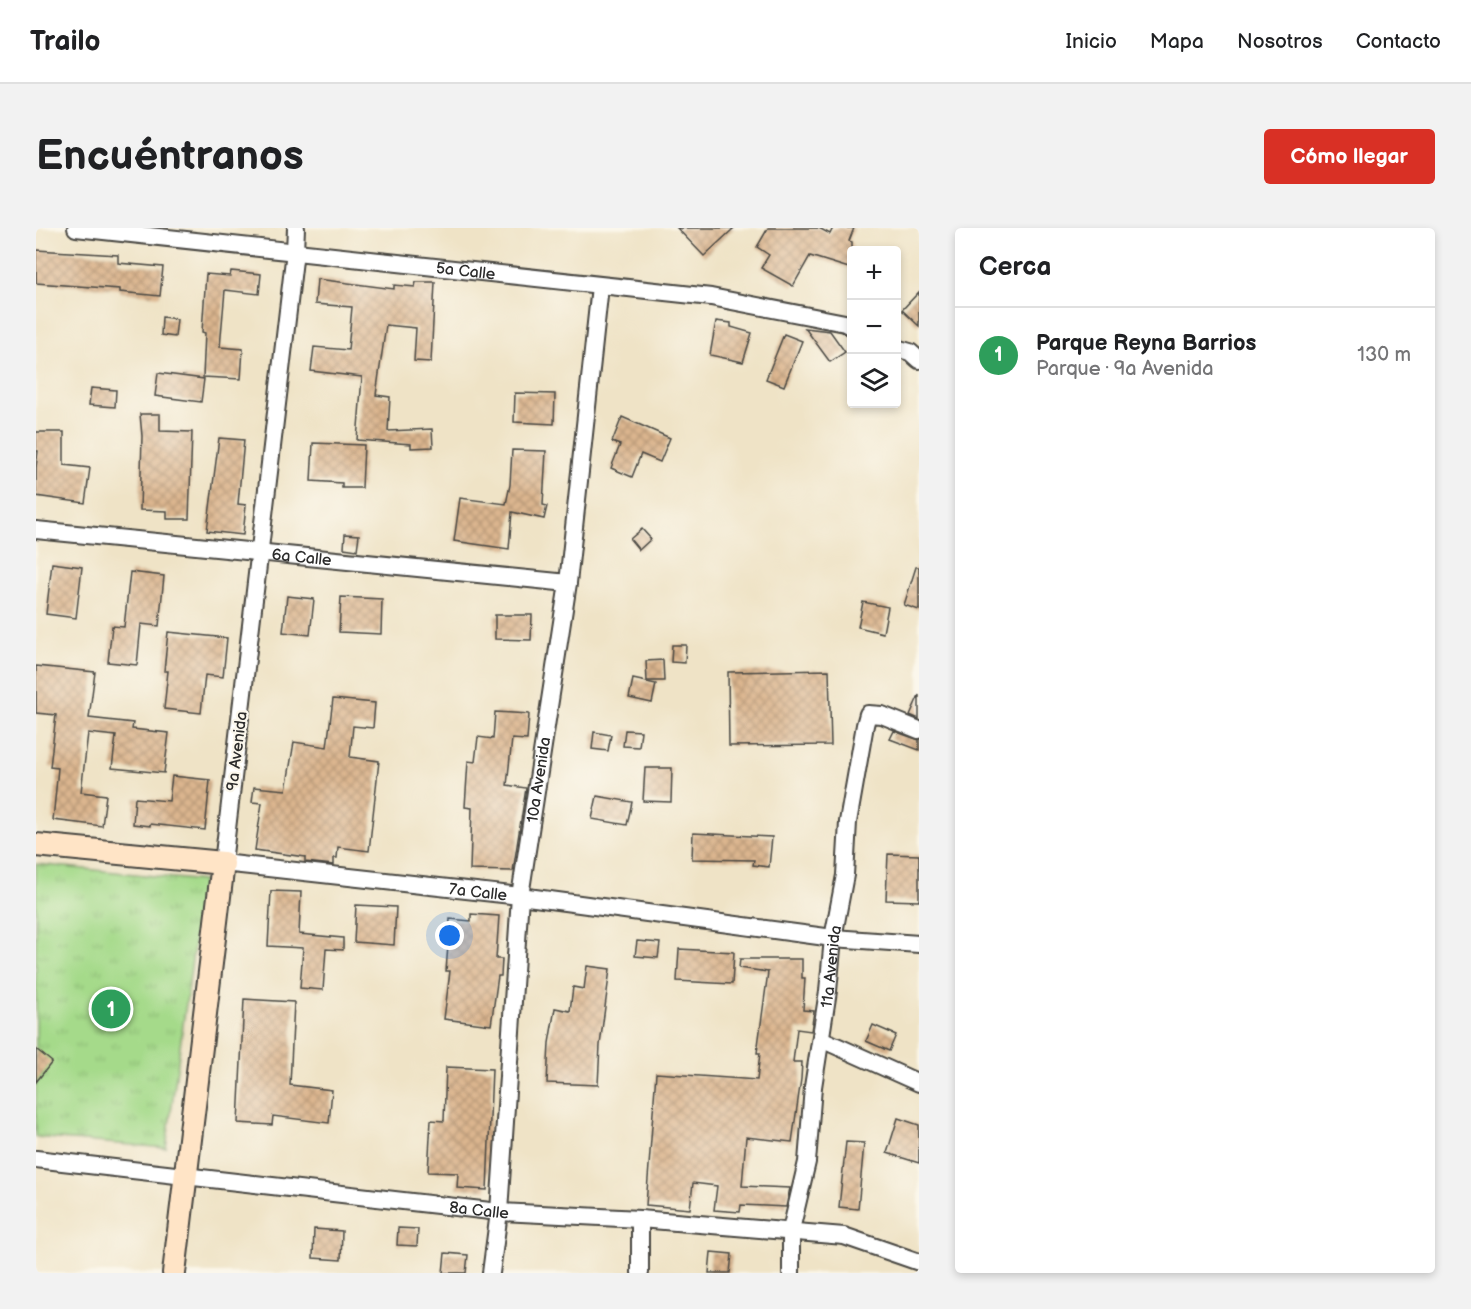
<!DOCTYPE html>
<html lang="es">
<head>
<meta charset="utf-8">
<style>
	:root { --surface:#fff; --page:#f2f2f2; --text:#202124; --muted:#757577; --line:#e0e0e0; --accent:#d93025 }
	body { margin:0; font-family:"Balsamiq Sans",sans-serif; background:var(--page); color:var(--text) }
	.controls { position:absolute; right:18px; top:18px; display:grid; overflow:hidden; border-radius:6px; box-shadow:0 3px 9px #0003 }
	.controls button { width:54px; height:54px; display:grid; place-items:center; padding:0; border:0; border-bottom:2px solid var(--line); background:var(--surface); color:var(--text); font:30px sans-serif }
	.you { position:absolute; left:414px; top:708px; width:21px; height:21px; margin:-15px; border:4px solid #fff; border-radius:50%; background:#1a73e8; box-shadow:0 0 0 9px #1a73e833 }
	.badge { display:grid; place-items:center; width:39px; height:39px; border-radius:50%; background:var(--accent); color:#fff; font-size:20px; font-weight:700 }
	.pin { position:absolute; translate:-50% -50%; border:3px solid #fff; box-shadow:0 2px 6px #0006 }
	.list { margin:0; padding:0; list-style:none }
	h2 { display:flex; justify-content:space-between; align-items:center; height:78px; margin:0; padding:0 24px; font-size:26px }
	h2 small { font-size:20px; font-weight:400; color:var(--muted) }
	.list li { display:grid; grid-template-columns:39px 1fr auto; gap:18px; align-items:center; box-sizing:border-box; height:96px; padding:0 24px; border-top:2px solid var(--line) }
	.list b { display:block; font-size:22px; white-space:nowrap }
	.list p { margin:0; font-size:20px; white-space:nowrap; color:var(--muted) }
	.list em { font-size:20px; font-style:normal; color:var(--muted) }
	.icon { flex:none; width:33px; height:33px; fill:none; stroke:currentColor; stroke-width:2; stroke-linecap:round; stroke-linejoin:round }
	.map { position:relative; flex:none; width:883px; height:1045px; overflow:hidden; border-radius:6px }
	header { display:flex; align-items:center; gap:36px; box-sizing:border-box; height:84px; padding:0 30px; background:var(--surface); border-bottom:2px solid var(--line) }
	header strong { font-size:28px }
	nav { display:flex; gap:33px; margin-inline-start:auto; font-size:21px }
	.intro { display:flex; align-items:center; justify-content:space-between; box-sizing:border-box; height:144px; padding:0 36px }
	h1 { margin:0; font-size:42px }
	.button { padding:15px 27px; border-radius:6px; background:var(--accent); color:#fff; font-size:21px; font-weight:700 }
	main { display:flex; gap:36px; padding:0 36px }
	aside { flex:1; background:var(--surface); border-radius:6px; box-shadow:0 3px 9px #0003 }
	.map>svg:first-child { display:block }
	.park { fill:url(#park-tufts); stroke:#68825a; stroke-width:1.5 }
	.building { fill:url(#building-cross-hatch) }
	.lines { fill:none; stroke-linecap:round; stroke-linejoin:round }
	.street-casing { stroke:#484742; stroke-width:20 }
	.secondary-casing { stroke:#484742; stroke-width:26 }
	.street { stroke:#fff; stroke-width:16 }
	.secondary { stroke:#ffe4c6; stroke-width:22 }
	.labels { text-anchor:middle; stroke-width:4.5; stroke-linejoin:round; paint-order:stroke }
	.street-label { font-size:16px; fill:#2b2b2b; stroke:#fbf7ec }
</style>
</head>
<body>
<header>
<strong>Trailo</strong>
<nav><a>Inicio</a><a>Mapa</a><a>Nosotros</a><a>Contacto</a></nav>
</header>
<div class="intro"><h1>Encuéntranos</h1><a class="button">Cómo llegar</a></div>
<main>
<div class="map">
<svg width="883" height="1045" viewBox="0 0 883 1045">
	<defs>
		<pattern id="park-tufts" width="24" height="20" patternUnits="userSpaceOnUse" patternTransform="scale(1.5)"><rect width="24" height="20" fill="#a5da8a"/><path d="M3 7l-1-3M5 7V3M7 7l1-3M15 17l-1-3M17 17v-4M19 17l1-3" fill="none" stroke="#8ebb77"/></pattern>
		<pattern id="building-cross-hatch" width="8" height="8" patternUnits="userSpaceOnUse" patternTransform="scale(1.5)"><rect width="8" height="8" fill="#dcb68f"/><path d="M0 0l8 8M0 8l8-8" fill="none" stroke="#b39475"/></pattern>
	</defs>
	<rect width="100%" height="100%" fill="#fbf7ec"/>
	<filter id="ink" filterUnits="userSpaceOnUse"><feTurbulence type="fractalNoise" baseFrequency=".0167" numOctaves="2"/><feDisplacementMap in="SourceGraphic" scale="12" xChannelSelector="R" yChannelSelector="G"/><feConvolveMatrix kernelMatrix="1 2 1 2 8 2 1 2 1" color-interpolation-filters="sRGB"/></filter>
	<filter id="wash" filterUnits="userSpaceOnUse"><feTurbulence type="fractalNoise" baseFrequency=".008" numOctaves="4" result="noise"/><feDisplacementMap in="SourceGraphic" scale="24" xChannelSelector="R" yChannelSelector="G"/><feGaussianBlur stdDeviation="1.35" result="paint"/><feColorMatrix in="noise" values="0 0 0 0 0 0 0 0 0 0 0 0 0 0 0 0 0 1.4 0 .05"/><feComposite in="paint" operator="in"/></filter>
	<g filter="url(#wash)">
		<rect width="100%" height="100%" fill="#efe3c6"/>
		<!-- park -->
		<path class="park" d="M 0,636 L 167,653 L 130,920 L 0,909 Z"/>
		<g id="blocks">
			<!-- building -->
			<g class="building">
				<path d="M 641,0 L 698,0 L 668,28 Z"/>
				<path d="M 732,0 L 783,0 L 794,6 L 797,0 L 818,0 L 813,13 L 816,14 L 816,41 L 774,28 L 757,58 L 725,40 L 733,27 L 721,19 Z"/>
				<path d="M 0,22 L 82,27 L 82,35 L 127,39 L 124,68 L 84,64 L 84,61 L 0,55 Z"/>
				<path d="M 195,43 L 225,46 L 223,66 L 189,62 L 184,119 L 207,121 L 205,151 L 167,149 L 169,105 L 166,104 L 170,46 L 194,48 Z"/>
				<path d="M 281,51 L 358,61 L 358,57 L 379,59 L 380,54 L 399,54 L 395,134 L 378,133 L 380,100 L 350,97 L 340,167 L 354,169 L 352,203 L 396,201 L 397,219 L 375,220 L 375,216 L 321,212 L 326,149 L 275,143 L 278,119 L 312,122 L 316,79 L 279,76 Z"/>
				<path d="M 883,64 L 883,98 L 866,82 Z"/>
				<path d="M 126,89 L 141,91 L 139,109 L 125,107 Z"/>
				<path d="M 680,93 L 695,95 L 695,99 L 716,105 L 707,134 L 674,127 Z"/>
				<path d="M 769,100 L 794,103 L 809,124 L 794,134 Z"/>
				<path d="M 748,106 L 766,113 L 748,158 L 730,151 Z"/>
				<path d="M 122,145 L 168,151 L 165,174 L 119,168 Z"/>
				<path d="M 55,160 L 80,162 L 79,179 L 53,177 Z"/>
				<path d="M 479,165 L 519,166 L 518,196 L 478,194 Z"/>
				<path d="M 104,186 L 124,186 L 124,203 L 156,204 L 153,291 L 131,291 L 131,283 L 104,282 L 106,208 Z"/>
				<path d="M 586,189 L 634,210 L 624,234 L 605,226 L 596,249 L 575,240 L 584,217 L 576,214 Z"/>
				<path d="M 0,204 L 28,204 L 28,237 L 54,240 L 49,275 L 0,268 L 0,240 L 2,223 L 0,223 Z"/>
				<path d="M 183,210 L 208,212 L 202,276 L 210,277 L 207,307 L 171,303 Z"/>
				<path d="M 277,215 L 328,217 L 326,260 L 306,260 L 306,255 L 275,253 Z"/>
				<path d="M 476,222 L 510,223 L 507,277 L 511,278 L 508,291 L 476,284 L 473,321 L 418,313 L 424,270 L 470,276 L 474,257 Z"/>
				<path d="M 606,301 L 615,311 L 603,322 L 594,311 Z"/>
				<path d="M 309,306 L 323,307 L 321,322 L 308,320 Z"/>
				<path d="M 16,335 L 46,339 L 40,390 L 10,386 Z"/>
				<path d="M 880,339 L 883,339 L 883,382 L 868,377 Z"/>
				<path d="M 94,344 L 128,348 L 123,398 L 105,396 L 101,437 L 72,434 L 76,398 L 88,399 Z"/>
				<path d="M 251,368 L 278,371 L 274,407 L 247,404 Z"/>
				<path d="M 305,369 L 346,371 L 345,406 L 303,404 Z"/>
				<path d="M 827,374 L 852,379 L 847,405 L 822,399 Z"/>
				<path d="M 459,387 L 496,387 L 495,412 L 459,411 Z"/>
				<path d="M 132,404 L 191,410 L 187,449 L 169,447 L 165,485 L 128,481 L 132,443 L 128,443 Z"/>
				<path d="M 636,417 L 650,417 L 649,435 L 635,434 Z"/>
				<path d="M 627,432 L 628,453 L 611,453 L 610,433 Z"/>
				<path d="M 0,438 L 59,444 L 53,490 L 97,495 L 96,501 L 133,505 L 128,545 L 76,540 L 80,508 L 52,505 L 45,564 L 70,567 L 66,598 L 17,592 L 22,540 L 14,539 L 20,487 L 0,485 Z"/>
				<path d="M 793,442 L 795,517 L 693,518 L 692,444 Z"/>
				<path d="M 597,451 L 620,456 L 616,475 L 593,470 Z"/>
				<path d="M 883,467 L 883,491 L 874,487 Z"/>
				<path d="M 297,471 L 339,475 L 337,500 L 317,498 L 314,529 L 343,533 L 333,623 L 302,619 L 301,630 L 298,630 L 298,637 L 269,634 L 269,629 L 219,622 L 226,575 L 216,574 L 218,559 L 250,562 L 258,514 L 291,519 Z"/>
				<path d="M 459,484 L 493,486 L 491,512 L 476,511 L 471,557 L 490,560 L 477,643 L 434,642 L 436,580 L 429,579 L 432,533 L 439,534 L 442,509 L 457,511 Z"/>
				<path d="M 589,502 L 605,503 L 603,519 L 587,518 Z"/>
				<path d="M 858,503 L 883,512 L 883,522 L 854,511 Z"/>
				<path d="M 558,504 L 575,507 L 572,523 L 556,521 Z"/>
				<path d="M 609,540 L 636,540 L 635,574 L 607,573 Z"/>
				<path d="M 136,548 L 174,552 L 169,602 L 114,596 L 114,598 L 97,596 L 99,570 L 133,573 Z"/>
				<path d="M 561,568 L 596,574 L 591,597 L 556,591 Z"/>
				<path d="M 657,605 L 736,609 L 733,639 L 717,637 L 718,632 L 656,631 Z"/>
				<path d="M 852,626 L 883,627 L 883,673 L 850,672 Z"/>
				<path d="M 235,663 L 265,664 L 263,706 L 307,710 L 307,722 L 290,721 L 287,762 L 264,760 L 267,720 L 232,718 Z"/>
				<path d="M 320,677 L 360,679 L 358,717 L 318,714 Z"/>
				<path d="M 435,686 L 463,688 L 460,731 L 466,731 L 465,748 L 462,748 L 455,797 L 408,791 L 414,743 L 410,743 L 414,691 L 435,693 Z"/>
				<path d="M 601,713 L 624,715 L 622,730 L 599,728 Z"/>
				<path d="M 643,721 L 698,724 L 696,756 L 641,753 Z"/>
				<path d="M 704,731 L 766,731 L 766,750 L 769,750 L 767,782 L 778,783 L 775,803 L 761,801 L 757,834 L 766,834 L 765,851 L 756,914 L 710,909 L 706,958 L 754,960 L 750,979 L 705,977 L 704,984 L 678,982 L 681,958 L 657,955 L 654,981 L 610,977 L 620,845 L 721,852 L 724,825 L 721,825 L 732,744 L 703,740 Z"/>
				<path d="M 551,738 L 574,741 L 564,817 L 562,857 L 511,855 L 513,815 L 519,780 L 534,783 L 537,759 L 548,761 Z"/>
				<path d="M 208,771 L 258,774 L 254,857 L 296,862 L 293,895 L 237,888 L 236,897 L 202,895 Z"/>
				<path d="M 837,797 L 860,807 L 853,823 L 830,813 Z"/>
				<path d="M 0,821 L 16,834 L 0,854 Z"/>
				<path d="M 410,839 L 456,841 L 451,962 L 421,960 L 422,945 L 392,944 L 395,892 L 408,893 Z"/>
				<path d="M 862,890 L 883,897 L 883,935 L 851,925 Z"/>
				<path d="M 810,914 L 828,915 L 822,981 L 803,979 Z"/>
				<path d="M 362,1000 L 382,1001 L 381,1018 L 361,1017 Z"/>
				<path d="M 278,1001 L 306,1003 L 305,1032 L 277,1030 Z"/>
				<path d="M 675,1024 L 696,1026 L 694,1045 L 673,1045 Z"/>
				<path d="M 409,1025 L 432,1027 L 430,1045 L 407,1045 Z"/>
			</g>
		</g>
	</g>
	<g filter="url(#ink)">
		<use href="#blocks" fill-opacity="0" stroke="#484742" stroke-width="1.5"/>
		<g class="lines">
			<!-- street casing -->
			<g class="street-casing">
				<g id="street">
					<path id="s1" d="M 40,0 L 675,69 L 809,95 L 816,99"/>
					<path id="s2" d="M 260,0 L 259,23 L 187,635 L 484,668 L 797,710 L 883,716"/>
					<path d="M 860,120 L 874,124 L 883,132"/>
					<path id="s3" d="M 0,302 L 532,355"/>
					<path d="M 785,811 L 883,855"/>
					<path id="s4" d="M 0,931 L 463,984 L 604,991 L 808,1008 L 883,1034"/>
					<path id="s5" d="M 455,1045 L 463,984 L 484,668 L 532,355 L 564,58"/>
					<path d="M 604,1045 L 604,991"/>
					<path id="s6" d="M 755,1045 L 755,1002 L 771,934 L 777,859 L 792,763 L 797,710 L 809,647 L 812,594 L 829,497 L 832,486 L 846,487 L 883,502"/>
				</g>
			</g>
			<!-- secondary casing -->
			<g class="secondary-casing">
				<path id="secondary" d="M 0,617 L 187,635 L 138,1045"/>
			</g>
			<!-- street -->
			<use href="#street" class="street"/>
			<!-- secondary -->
			<use href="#secondary" class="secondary"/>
		</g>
	</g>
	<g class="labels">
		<!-- street labels -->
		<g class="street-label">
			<text dy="6" stroke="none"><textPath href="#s1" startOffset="392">5a Calle</textPath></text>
			<text dy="6" stroke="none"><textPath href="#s3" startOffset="267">6a Calle</textPath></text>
			<text transform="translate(200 523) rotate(-83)" y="6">9a Avenida</text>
			<text dy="6" stroke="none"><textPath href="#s5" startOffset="496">10a Avenida</textPath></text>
			<text dy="6" stroke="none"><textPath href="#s2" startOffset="896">7a Calle</textPath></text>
			<text dy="6" stroke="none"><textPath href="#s6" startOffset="310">11a Avenida</textPath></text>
			<text dy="6" stroke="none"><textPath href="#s4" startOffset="446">8a Calle</textPath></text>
		</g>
	</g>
</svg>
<div class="controls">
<button>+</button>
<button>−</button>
<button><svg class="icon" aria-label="layers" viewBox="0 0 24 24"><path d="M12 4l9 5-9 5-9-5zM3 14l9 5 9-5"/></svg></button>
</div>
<div class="you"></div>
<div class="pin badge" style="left:75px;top:781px;background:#2e9e5b">1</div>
</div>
<aside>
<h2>Cerca<small></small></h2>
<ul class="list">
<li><span class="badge" style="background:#2e9e5b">1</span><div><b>Parque Reyna Barrios</b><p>Parque · 9a Avenida</p></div><em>130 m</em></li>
</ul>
</aside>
</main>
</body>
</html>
